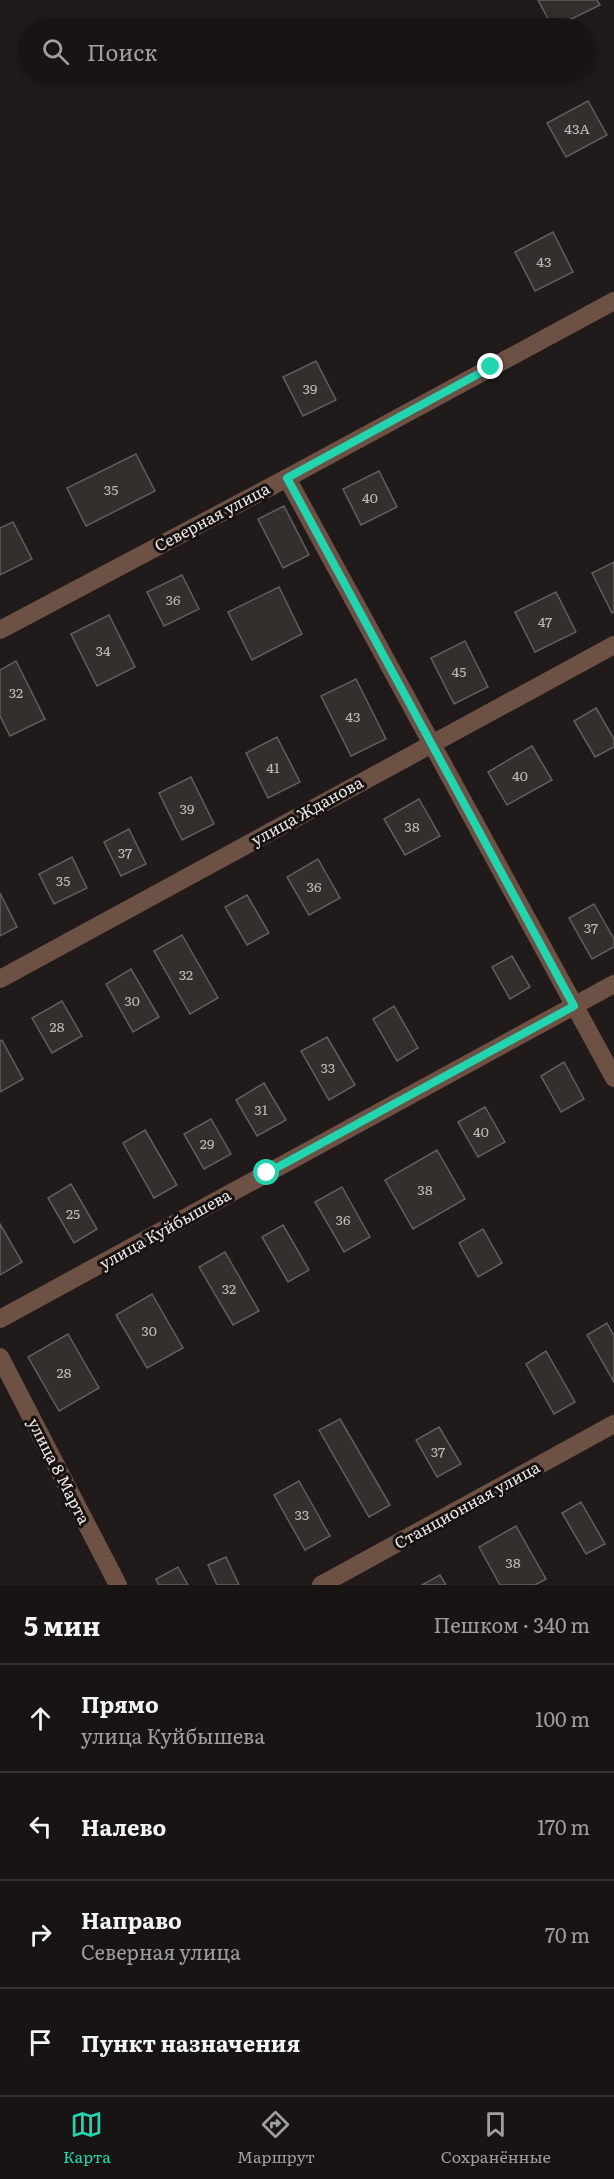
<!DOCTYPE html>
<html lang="ru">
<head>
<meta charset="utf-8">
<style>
	:root { --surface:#181414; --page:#252122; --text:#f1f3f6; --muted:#9f9ea0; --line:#363334; --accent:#22d5af }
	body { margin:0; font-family:Literata,serif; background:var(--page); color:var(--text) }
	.stop { position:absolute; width:18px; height:18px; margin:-14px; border:4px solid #22d5af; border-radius:50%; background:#fff }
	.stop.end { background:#22d5af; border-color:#fff; box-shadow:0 2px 6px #0008 }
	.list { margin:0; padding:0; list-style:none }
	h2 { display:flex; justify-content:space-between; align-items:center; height:78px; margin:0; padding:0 24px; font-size:26px }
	h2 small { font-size:20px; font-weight:400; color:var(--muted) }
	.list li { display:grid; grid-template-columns:39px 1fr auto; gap:18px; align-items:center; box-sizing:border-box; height:108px; padding:0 24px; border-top:2px solid var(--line) }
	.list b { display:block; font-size:22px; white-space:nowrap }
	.list p { margin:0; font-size:20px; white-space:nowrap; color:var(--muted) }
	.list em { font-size:20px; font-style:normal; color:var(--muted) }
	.icon { flex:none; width:33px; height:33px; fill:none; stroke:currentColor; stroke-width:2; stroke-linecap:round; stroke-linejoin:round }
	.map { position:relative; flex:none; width:614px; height:1585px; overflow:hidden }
	.search { position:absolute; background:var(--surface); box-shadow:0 3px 15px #0003; left:18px; right:18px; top:18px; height:66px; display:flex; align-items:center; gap:15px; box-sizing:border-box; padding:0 21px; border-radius:33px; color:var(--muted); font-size:22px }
	.sheet { height:510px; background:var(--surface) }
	nav { display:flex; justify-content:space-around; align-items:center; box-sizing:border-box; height:84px; border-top:2px solid var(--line); background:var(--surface); font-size:16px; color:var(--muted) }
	nav a { display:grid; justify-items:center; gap:3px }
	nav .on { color:var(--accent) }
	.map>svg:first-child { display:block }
	.building { fill:#342f2d; stroke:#635d5b; stroke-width:1.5 }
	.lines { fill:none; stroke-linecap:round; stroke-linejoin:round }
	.street { stroke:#6d5145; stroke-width:18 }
	.route { stroke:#22d5af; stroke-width:8 }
	.labels { text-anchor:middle; stroke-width:6; stroke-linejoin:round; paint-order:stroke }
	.number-label { font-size:14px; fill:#bebab8 }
	.street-label { font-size:16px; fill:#ece9e7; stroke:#171211 }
</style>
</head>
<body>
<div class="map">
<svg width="614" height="1585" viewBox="0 0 614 1585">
	<rect width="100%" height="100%" fill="#201b1a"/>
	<!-- building -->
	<g class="building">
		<path d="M 538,0 L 597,0 L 600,5 L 553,28 Z"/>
		<path d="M 588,101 L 607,135 L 566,157 L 547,123 Z"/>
		<path d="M 553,232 L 573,272 L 535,291 L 515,252 Z"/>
		<path d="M 316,361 L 336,400 L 303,416 L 283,377 Z"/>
		<path d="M 136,454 L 155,491 L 86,526 L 67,488 Z"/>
		<path d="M 379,471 L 397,507 L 361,525 L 343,489 Z"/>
		<path d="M 284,506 L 309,555 L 283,568 L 258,519 Z"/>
		<path d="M 13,522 L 32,559 L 0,575 L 0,528 Z"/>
		<path d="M 614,562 L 614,612 L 612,613 L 592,573 Z"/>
		<path d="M 182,575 L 199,609 L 164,626 L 147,592 Z"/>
		<path d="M 279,587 L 302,634 L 252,660 L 228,612 Z"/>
		<path d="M 556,592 L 576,632 L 535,652 L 515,612 Z"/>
		<path d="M 109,615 L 135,667 L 97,686 L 71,634 Z"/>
		<path d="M 465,641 L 488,687 L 454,704 L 431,658 Z"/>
		<path d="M 16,661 L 45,719 L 10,736 L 0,716 L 0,670 Z"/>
		<path d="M 356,679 L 386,739 L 351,756 L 321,696 Z"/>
		<path d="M 596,708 L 614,739 L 614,747 L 595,757 L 574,721 Z"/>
		<path d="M 277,737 L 300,782 L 268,798 L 246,753 Z"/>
		<path d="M 532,746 L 552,780 L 507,805 L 488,772 Z"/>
		<path d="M 191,777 L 214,824 L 182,840 L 159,793 Z"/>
		<path d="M 419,799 L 440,836 L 405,855 L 384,819 Z"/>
		<path d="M 129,829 L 146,864 L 121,876 L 104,842 Z"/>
		<path d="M 72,857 L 87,888 L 54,904 L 39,874 Z"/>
		<path d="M 318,859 L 340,898 L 309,915 L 287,877 Z"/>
		<path d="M 0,893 L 17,927 L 0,936 Z"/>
		<path d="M 247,895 L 269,933 L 247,945 L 225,907 Z"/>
		<path d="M 594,904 L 614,939 L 614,947 L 592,959 L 569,918 Z"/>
		<path d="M 182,935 L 218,998 L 190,1014 L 154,951 Z"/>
		<path d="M 512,956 L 530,987 L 510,999 L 492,967 Z"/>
		<path d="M 131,969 L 159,1017 L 133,1032 L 106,984 Z"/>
		<path d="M 62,1001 L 82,1036 L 52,1053 L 32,1018 Z"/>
		<path d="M 394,1006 L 418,1048 L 397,1061 L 373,1019 Z"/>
		<path d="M 327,1037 L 355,1085 L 329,1100 L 301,1051 Z"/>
		<path d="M 2,1040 L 23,1079 L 0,1092 L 0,1041 Z"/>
		<path d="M 564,1062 L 584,1099 L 561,1112 L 541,1076 Z"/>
		<path d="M 264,1083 L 286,1120 L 257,1136 L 236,1100 Z"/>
		<path d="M 485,1107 L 505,1142 L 478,1157 L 458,1122 Z"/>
		<path d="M 211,1119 L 231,1154 L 204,1169 L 184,1134 Z"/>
		<path d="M 145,1130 L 177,1185 L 154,1198 L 123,1143 Z"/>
		<path d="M 437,1150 L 465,1199 L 413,1229 L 385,1180 Z"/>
		<path d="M 71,1184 L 97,1229 L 74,1243 L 48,1198 Z"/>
		<path d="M 342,1187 L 370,1237 L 344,1252 L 315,1202 Z"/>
		<path d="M 0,1224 L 22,1262 L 0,1275 Z"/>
		<path d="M 283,1225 L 309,1270 L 288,1282 L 262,1237 Z"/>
		<path d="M 483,1229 L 502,1263 L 478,1277 L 459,1243 Z"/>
		<path d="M 225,1252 L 259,1311 L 233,1325 L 199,1267 Z"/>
		<path d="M 152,1294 L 183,1348 L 147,1368 L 116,1315 Z"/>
		<path d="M 607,1323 L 614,1336 L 614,1382 L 587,1335 Z"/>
		<path d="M 68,1334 L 99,1388 L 59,1411 L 28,1357 Z"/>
		<path d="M 546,1351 L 575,1402 L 554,1414 L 526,1364 Z"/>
		<path d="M 340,1419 L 390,1505 L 369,1517 L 319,1430 Z"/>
		<path d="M 439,1427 L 461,1464 L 437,1477 L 416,1440 Z"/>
		<path d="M 299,1481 L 330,1536 L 305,1550 L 274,1495 Z"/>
		<path d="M 581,1502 L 605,1544 L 586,1554 L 562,1513 Z"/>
		<path d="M 516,1526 L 546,1579 L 535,1585 L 500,1585 L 479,1547 Z"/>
		<path d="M 226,1557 L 239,1585 L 217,1585 L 208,1565 Z"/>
		<path d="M 178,1567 L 188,1585 L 159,1585 L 156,1579 Z"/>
		<path d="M 440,1575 L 446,1585 L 422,1585 Z"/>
	</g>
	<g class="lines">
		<!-- street -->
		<g class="street">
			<path d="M 287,478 L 614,1078"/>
			<path d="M 0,630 L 287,478 L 614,301"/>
			<path d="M 0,979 L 614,645"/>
			<path d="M 0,1319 L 614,984"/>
			<path d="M 0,1357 L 118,1585"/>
			<path d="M 321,1585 L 614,1424"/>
		</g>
	</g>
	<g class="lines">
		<!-- route -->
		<path class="route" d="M 267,1173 L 574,1006 L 287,478 L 491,367"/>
	</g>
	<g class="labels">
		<!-- number labels -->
		<g class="number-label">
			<text x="577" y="134">43А</text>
			<text x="544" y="267">43</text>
			<text x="310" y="394">39</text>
			<text x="111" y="495">35</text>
			<text x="370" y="503">40</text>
			<text x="173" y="605">36</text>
			<text x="545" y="627">47</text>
			<text x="103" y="656">34</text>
			<text x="459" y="677">45</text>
			<text x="16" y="698">32</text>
			<text x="353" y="722">43</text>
			<text x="273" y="773">41</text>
			<text x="520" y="781">40</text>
			<text x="187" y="814">39</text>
			<text x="412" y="832">38</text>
			<text x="125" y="858">37</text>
			<text x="63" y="886">35</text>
			<text x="314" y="892">36</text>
			<text x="591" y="933">37</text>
			<text x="186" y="980">32</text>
			<text x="132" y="1006">30</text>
			<text x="57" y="1032">28</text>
			<text x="328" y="1073">33</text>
			<text x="261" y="1115">31</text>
			<text x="481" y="1137">40</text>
			<text x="207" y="1149">29</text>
			<text x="425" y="1195">38</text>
			<text x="73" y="1219">25</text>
			<text x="343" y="1225">36</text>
			<text x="229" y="1294">32</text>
			<text x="149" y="1336">30</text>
			<text x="64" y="1378">28</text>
			<text x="438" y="1457">37</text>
			<text x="302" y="1520">33</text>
			<text x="513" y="1568">38</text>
		</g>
		<!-- street labels -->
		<g class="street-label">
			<text transform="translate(212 517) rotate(-28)" y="6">Северная улица</text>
			<text transform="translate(307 811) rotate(-29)" y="6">улица Жданова</text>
			<text transform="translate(165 1229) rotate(-29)" y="6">улица Куйбышева</text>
			<text transform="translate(59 1471) rotate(63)" y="6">улица 8 Марта</text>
			<text transform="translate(467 1505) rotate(-29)" y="6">Станционная улица</text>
		</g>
	</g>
</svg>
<div class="stop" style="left:267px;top:1173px"></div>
<div class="stop end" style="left:491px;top:367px"></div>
<div class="search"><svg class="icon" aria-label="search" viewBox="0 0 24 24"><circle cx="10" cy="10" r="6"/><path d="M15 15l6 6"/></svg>Поиск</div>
</div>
<section class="sheet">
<h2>5 мин<small>Пешком · 340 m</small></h2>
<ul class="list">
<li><svg class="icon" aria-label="ahead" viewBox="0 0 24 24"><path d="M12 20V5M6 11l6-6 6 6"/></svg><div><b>Прямо</b><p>улица Куйбышева</p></div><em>100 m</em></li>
<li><svg class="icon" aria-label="left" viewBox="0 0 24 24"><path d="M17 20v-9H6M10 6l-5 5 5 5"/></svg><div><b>Налево</b></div><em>170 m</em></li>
<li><svg class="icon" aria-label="right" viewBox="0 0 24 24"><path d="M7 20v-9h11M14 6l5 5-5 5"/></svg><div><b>Направо</b><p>Северная улица</p></div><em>70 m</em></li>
<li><svg class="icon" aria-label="arrive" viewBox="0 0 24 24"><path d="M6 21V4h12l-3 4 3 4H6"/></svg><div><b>Пункт назначения</b></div></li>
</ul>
</section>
<nav>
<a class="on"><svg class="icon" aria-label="map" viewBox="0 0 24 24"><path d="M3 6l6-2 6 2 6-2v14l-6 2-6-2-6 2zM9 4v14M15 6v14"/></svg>Карта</a>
<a><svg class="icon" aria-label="directions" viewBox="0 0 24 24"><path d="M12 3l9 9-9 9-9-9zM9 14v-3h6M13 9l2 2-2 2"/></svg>Маршрут</a>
<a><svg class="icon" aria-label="saved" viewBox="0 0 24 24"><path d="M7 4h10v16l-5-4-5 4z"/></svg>Сохранённые</a>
</nav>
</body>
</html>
